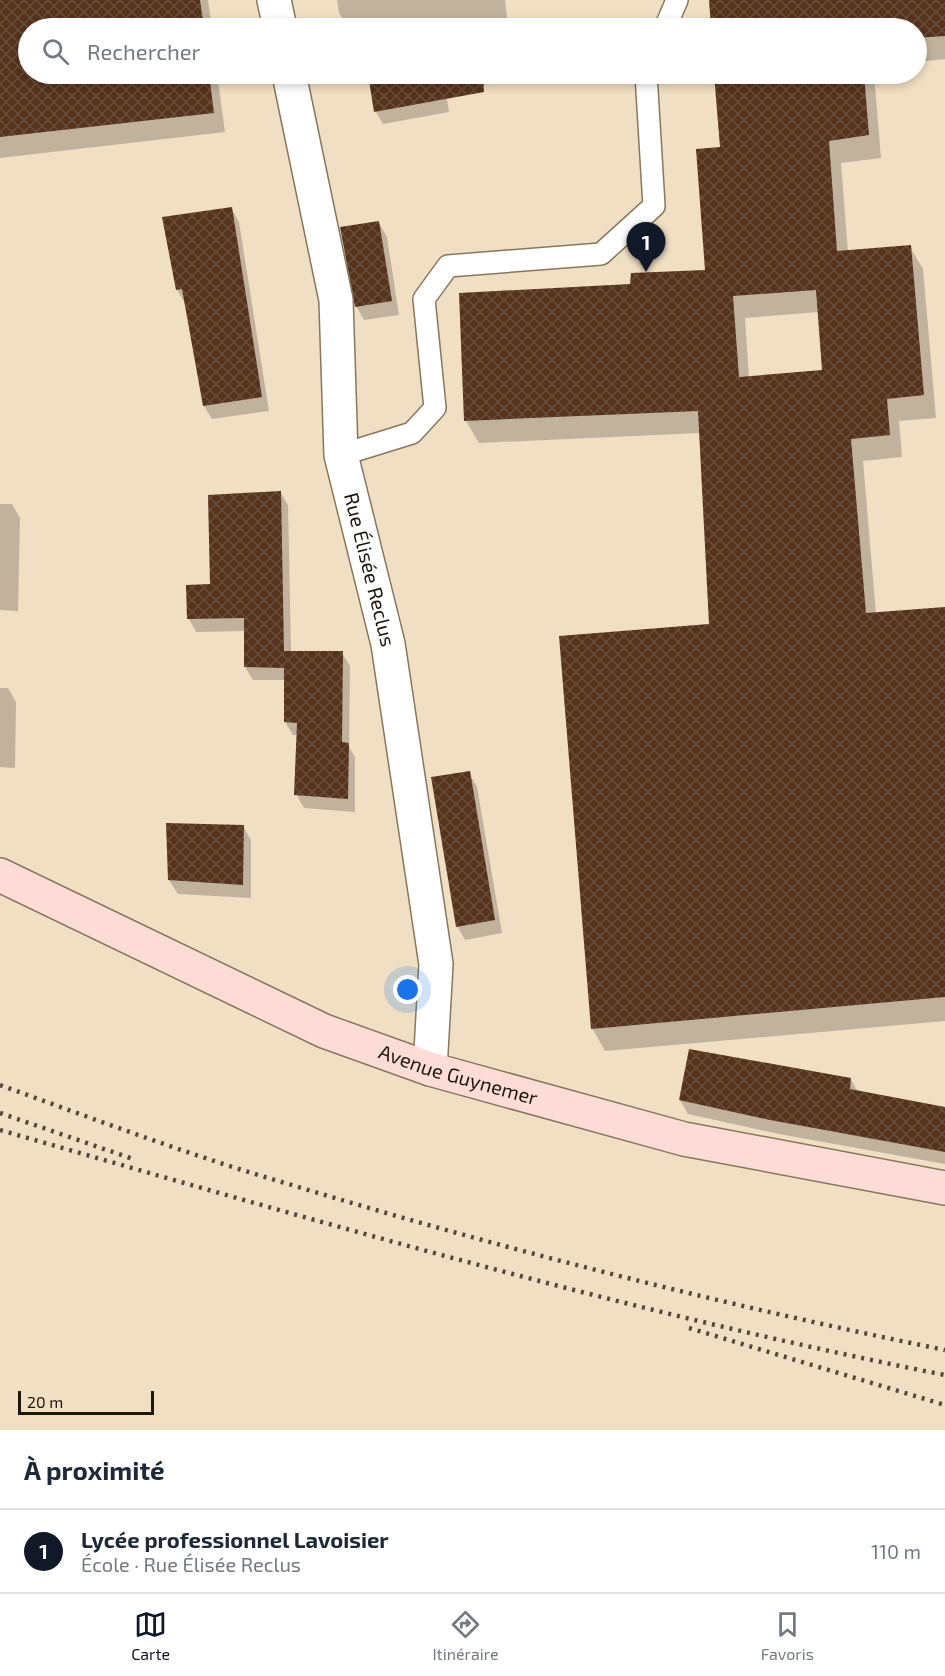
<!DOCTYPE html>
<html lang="fr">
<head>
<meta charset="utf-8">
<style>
	:root { --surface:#fff; --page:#f6f6f7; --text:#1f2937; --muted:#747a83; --line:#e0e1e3; --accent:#111827 }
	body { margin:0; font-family:"Exo 2",sans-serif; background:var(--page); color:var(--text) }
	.scale { position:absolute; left:18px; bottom:15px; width:136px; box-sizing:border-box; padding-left:6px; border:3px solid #1e170d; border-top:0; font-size:16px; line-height:21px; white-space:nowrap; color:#1e170d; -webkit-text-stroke:4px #f1dfc3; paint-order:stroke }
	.you { position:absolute; left:408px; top:990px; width:21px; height:21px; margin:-15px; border:4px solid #fff; border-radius:50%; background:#1a73e8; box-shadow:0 0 0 9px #1a73e833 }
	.badge { display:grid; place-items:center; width:39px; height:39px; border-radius:50%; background:var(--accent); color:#fff; font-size:20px; font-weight:700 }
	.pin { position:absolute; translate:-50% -50px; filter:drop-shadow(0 2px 3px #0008) }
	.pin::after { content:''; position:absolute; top:32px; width:21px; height:18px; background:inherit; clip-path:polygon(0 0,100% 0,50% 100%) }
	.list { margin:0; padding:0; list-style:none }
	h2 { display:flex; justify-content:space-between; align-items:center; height:78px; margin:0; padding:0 24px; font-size:26px }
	h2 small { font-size:20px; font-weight:400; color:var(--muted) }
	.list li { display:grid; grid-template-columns:39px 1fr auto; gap:18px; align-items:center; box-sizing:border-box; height:84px; padding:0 24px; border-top:2px solid var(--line) }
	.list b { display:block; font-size:22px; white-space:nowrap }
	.list p { margin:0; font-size:20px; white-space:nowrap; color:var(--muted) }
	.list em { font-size:20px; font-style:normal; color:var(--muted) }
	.icon { flex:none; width:33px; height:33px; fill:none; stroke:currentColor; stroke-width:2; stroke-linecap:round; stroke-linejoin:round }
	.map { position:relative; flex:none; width:945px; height:1430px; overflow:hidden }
	.search { position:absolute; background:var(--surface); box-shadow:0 3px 9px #0003; left:18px; right:18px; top:18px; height:66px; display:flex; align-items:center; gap:15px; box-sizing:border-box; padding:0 21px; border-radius:33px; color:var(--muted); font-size:22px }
	.sheet { height:162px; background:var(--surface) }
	nav { display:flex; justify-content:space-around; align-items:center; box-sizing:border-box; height:84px; border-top:2px solid var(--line); background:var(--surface); font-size:16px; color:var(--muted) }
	nav a { display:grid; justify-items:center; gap:3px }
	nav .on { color:var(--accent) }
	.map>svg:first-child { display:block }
	.shadow { fill:#0003; fill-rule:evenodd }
	.building { fill:url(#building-cross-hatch); fill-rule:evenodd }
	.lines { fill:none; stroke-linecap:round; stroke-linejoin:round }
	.service-casing { stroke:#87775d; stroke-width:24 }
	.minor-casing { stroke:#87775d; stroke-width:36 }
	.secondary-casing { stroke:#87775d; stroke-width:36 }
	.service { stroke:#fff; stroke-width:21 }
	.minor { stroke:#fff; stroke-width:33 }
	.secondary { stroke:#fddbd6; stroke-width:33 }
	.rail { stroke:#53493b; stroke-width:4.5; stroke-dasharray:3 6; stroke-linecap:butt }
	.labels { text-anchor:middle; stroke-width:6; stroke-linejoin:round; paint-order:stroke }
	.street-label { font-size:20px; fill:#1e170d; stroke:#f1dfc3 }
</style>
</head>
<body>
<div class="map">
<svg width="945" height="1430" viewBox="0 0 945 1430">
	<defs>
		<pattern id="building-cross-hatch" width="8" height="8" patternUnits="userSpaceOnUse" patternTransform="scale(1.5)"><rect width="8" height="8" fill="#55331c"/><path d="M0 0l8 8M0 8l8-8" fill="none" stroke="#6a4e3b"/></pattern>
	</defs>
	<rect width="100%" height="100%" fill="#f1dfc3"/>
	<!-- shadow -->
	<g class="shadow">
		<path d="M 0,0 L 208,0 L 212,28 L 28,28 L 28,74 L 217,74 L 225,132 L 0,158 Z"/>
		<path d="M 337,0 L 505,0 L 507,18 L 448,28 L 363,28 L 362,23 L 347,25 L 339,13 Z"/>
		<path d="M 710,0 L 945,0 L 945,59 L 916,62 L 916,28 L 712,28 Z"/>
		<path d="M 370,74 L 443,74 L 449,112 L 383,124 L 376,112 Z"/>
		<path d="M 716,74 L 874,74 L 881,158 L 841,163 L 848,252 L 910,247 L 923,269 L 936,418 L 899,421 L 902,457 L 863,461 L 876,614 L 945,609 L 945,1021 L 605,1051 L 592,1028 L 710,626 L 700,433 L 479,443 L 466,421 L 632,286 L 707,272 L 721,149 ZM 819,312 L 824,372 L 749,378 L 745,318 Z"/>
		<path d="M 231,208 L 239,222 L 269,411 L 212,419 L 204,406 L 185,303 L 177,290 Z"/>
		<path d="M 379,223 L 387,237 L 399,315 L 364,320 L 356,306 Z"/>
		<path d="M 280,492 L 288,505 L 291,652 L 342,653 L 350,666 L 349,747 L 355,757 L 355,812 L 304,808 L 296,794 L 298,735 L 293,735 L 285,722 L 285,680 L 253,680 L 245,667 L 246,631 L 196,632 L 189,619 Z"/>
		<path d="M 0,504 L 12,504 L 20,518 L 18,611 L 0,610 Z"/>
		<path d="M 0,688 L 8,688 L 16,702 L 15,768 L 0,767 Z"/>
		<path d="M 469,773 L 477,787 L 502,933 L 465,940 L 457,926 Z"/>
		<path d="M 243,826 L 251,840 L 251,898 L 178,894 L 169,880 Z"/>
		<path d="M 851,1080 L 858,1092 L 945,1108 L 945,1164 L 779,1134 L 688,1114 L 680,1100 Z"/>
	</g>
	<!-- building -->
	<g class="building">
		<path d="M 0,0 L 200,0 L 204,28 L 28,28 L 28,74 L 209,74 L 214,113 L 0,137 Z"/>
		<path d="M 709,0 L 945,0 L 945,36 L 916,38 L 916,28 L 711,28 Z"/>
		<path d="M 368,74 L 483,74 L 484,92 L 374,112 Z"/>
		<path d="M 714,74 L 864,74 L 869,135 L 829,141 L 837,251 L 911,245 L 924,395 L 887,399 L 890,435 L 851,439 L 866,613 L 945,607 L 945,997 L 591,1029 L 559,636 L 709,624 L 698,411 L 464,421 L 459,293 L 630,284 L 631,273 L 705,270 L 696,149 L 720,147 ZM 816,290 L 822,370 L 739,377 L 733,296 Z"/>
		<path d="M 232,207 L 262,397 L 203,406 L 182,289 L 176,290 L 162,217 Z"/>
		<path d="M 379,221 L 392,301 L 355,307 L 340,227 Z"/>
		<path d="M 281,491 L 284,651 L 343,651 L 342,742 L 349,743 L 348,799 L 294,795 L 297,723 L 284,722 L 284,668 L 244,667 L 244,618 L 187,619 L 186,585 L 210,584 L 208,495 Z"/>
		<path d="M 470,771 L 495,920 L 456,927 L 431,777 Z"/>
		<path d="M 166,823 L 244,825 L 243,885 L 168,880 Z"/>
		<path d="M 689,1049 L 851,1078 L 850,1089 L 945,1107 L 945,1152 L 770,1120 L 679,1100 Z"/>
	</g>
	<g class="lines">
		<!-- service casing -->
		<g class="service-casing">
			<g id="service">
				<path d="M 665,28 L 677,0"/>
				<path d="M 341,455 L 412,433 L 435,408 L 424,299 L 448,266 L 601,254 L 654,206 L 646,74"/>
			</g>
		</g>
		<!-- minor casing -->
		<g class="minor-casing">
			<g id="minor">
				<path d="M 274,0 L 280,28"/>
				<path id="s1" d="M 289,74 L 336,300 L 341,455 L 388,644 L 436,964 L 430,1069"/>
			</g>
		</g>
		<!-- secondary casing -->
		<g class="secondary-casing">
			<g id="secondary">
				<path id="s2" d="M 0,875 L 324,1031 L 430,1069 L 684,1139 L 945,1188"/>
			</g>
		</g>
		<!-- service -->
		<use href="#service" class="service"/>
		<!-- minor -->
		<use href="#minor" class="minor"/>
		<!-- secondary -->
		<use href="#secondary" class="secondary"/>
		<!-- rail -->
		<g class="rail">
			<path d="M 0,1085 C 94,1119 189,1155 285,1183 C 502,1249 723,1305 945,1350"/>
			<path d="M 0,1113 L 136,1160"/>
			<path d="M 0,1130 C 313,1220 625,1312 945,1375"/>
			<path d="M 689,1328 L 945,1405"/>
		</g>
	</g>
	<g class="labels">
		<!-- street labels -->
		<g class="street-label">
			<text dy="7" stroke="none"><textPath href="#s1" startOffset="504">Rue Élisée Reclus</textPath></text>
			<text dy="7" stroke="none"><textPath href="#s2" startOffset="501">Avenue Guynemer</textPath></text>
		</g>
	</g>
</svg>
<div class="scale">20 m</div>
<div class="you"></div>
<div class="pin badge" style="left:646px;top:272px">1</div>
<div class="search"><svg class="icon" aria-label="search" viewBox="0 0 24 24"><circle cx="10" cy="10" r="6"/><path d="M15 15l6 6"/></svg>Rechercher</div>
</div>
<section class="sheet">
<h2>À proximité<small></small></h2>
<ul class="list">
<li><span class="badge">1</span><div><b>Lycée professionnel Lavoisier</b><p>École · Rue Élisée Reclus</p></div><em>110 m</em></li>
</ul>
</section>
<nav>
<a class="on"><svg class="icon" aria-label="map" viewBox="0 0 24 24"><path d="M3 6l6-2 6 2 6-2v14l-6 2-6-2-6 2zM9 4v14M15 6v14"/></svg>Carte</a>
<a><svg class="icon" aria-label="directions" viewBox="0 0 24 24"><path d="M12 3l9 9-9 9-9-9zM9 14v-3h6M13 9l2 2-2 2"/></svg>Itinéraire</a>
<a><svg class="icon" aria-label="saved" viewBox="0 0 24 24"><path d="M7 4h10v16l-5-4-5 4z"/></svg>Favoris</a>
</nav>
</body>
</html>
